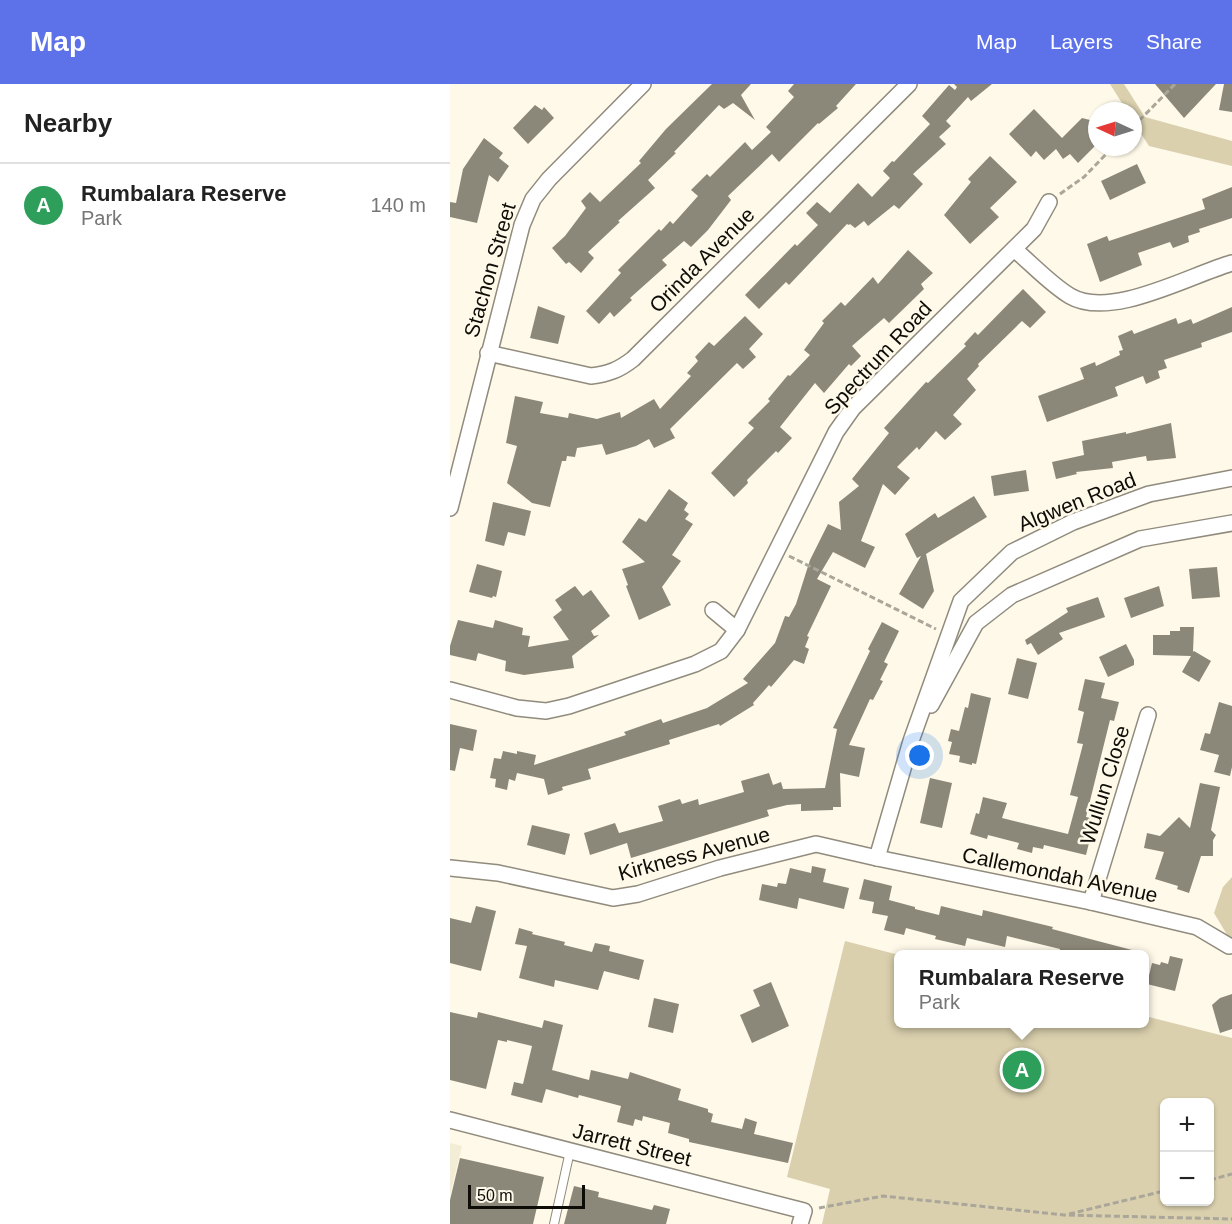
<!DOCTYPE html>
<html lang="en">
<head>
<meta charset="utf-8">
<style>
	:root { --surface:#fff; --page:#f2f2f2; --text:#222; --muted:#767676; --line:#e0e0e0; --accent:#5d72e9 }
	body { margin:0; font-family:Helvetica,sans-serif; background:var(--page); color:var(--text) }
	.controls { position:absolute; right:18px; bottom:18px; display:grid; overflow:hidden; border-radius:9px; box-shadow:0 2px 4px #0004 }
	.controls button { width:54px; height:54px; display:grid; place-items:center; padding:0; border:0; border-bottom:2px solid var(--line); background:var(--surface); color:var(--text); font:30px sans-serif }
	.compass { position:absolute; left:638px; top:18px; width:54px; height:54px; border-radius:50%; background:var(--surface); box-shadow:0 2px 4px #0004; rotate:274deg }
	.scale { position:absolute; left:18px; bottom:15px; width:117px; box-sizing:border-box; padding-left:6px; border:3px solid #0e0c07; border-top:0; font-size:16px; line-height:21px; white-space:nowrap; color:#0e0c07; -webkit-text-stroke:4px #fef9e9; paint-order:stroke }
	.you { position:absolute; left:470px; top:672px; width:21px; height:21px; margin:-15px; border:4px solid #fff; border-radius:50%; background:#1a73e8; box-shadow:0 0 0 9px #1a73e833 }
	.badge { display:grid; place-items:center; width:39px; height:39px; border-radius:50%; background:var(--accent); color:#fff; font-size:20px; font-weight:700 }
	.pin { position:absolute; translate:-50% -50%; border:3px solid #fff; box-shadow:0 2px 6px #0006 }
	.popup { position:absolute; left:444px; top:866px; width:255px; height:78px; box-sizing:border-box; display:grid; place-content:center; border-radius:9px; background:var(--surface); filter:drop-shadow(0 2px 4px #0005); font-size:20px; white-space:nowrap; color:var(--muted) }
	.popup b { font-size:22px; color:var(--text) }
	.popup::after { content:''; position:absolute; left:50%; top:100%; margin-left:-12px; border:12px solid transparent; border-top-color:var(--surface) }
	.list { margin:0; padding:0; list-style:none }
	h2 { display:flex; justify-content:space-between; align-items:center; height:78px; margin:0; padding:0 24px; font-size:26px }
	h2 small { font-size:20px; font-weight:400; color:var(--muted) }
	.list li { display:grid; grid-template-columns:39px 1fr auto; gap:18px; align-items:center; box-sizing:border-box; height:84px; padding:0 24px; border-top:2px solid var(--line) }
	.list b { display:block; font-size:22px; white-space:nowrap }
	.list p { margin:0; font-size:20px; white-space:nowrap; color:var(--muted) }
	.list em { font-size:20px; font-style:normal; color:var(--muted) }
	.map { position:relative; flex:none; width:782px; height:1140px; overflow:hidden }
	header { display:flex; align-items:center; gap:36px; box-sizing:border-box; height:84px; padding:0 30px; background:var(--accent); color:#fff }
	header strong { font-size:28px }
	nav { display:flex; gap:33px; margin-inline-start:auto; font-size:21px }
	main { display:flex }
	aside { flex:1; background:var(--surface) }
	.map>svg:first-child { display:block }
	.built { fill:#f4edd6 }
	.green { fill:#dad0ae; fill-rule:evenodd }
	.building { fill:#8c8879 }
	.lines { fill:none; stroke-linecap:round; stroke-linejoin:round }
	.service-casing { stroke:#908b7d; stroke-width:10 }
	.minor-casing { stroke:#908b7d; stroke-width:18 }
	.path { stroke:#aaa699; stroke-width:3; stroke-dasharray:6 3; stroke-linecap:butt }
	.service { stroke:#fff; stroke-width:8 }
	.minor { stroke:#fff; stroke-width:15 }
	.labels { text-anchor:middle; stroke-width:5; stroke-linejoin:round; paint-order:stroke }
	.street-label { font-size:21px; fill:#0e0c07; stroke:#fef9e9 }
</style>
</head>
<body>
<header>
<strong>Map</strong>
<nav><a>Map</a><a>Layers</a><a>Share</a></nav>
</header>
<main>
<aside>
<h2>Nearby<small></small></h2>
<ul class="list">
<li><span class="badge" style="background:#2e9e5b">A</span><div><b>Rumbalara Reserve</b><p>Park</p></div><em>140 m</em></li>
</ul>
</aside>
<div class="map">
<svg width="782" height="1140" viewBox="0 0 782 1140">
	<rect width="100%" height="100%" fill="#fef9e9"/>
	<!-- built -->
	<path class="built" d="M 0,1059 L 12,1062 L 0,1111 Z"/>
	<!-- green -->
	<g class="green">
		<path d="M 660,0 L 674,0 L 695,33 L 782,57 L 782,82 L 699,62 L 683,37 L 683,27 L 677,27 Z"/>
		<path d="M 782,793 L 782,859 L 764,829 L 773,803 Z"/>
		<path d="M 395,857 L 449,871 L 449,940 L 695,940 L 695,932 L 782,954 L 782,1140 L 372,1140 L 380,1105 L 337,1093 ZM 714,1018 L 760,1018 L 760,1118 L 714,1118 Z"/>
	</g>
	<!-- building -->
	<g class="building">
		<path d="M 262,0 L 301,0 L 291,11 L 305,36 L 283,19 L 274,25 L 269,21 L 224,68 L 226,69 L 198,96 L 205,104 L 168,137 L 170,138 L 138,168 L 144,174 L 131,189 L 119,178 L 116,180 L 102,164 L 115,152 L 136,124 L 131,117 L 140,108 L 150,118 L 191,79 L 189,77 L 216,45 Z"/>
		<path d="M 344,0 L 406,0 L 386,22 L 388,24 L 369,40 L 368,39 L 329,78 L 322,70 L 278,112 L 281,116 L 258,146 L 241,163 L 234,157 L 212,176 L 217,181 L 180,214 L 182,216 L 164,233 L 160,228 L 149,240 L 136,227 L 171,189 L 168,186 L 209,145 L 211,147 L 220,137 L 223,140 L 248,112 L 241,106 L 257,90 L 260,93 L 295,58 L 302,66 L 321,48 L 316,43 L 344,13 L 338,7 Z"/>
		<path d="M 504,0 L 542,0 L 521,17 L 518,13 L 496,37 L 501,42 L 489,53 L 496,60 L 463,90 L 473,100 L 449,125 L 444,121 L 418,142 L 414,137 L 405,144 L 400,140 L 399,141 L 397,140 L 339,201 L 336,198 L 309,225 L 295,211 L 345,160 L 347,162 L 368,141 L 356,129 L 367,118 L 380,129 L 408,99 L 422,113 L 440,94 L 433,87 L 442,77 L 444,78 L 480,40 L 472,32 L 499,1 L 505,6 L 507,3 Z"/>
		<path d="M 705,0 L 766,0 L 734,34 Z"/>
		<path d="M 774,0 L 782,0 L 782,28 L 769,26 Z"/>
		<path d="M 85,21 L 92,26 L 94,23 L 104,34 L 78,60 L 63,44 Z"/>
		<path d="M 584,25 L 612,54 L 632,34 L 640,36 L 647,43 L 647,60 L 628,79 L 620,70 L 613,75 L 606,65 L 594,76 L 586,67 L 581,73 L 559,50 Z"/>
		<path d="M 34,54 L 53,69 L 49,74 L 59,82 L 48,98 L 39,91 L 27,139 L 0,133 L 0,118 L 6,119 L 13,85 Z"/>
		<path d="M 540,72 L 567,98 L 540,124 L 549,133 L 520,160 L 494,131 L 521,98 L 518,95 Z"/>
		<path d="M 687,80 L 696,99 L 660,116 L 651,97 Z"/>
		<path d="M 782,103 L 782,134 L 749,145 L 750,148 L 738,152 L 739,158 L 723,164 L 720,158 L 688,169 L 692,181 L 650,198 L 637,160 L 657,152 L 659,157 L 755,125 L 752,115 Z"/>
		<path d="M 458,166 L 483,189 L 471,200 L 474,205 L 439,239 L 434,234 L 402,262 L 411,272 L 401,282 L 399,280 L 374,309 L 365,299 L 330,343 L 342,354 L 328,369 L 326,367 L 297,396 L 298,399 L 284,413 L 261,389 L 304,344 L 298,339 L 320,317 L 318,315 L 338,291 L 340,292 L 360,271 L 354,266 L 374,239 L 372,237 L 391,218 L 395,222 L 423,193 L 428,200 Z"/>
		<path d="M 573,205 L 596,228 L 580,244 L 572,237 L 528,280 L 529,282 L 517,295 L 526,306 L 503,331 L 512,340 L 495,356 L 486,347 L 469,366 L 467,363 L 447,383 L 460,394 L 445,411 L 433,400 L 411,457 L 425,463 L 415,484 L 383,468 L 367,495 L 381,502 L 357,552 L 359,553 L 355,563 L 359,565 L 354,580 L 344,576 L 321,603 L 319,601 L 303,619 L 304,621 L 270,642 L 269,640 L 219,656 L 220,660 L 138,685 L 141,695 L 112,703 L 113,706 L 98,711 L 94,695 L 67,689 L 65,697 L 59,695 L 57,706 L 45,703 L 46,695 L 40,694 L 44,674 L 51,675 L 53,667 L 67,670 L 67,667 L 86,671 L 84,681 L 176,651 L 174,648 L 211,635 L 213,639 L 257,624 L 298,599 L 293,595 L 325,559 L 335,532 L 339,533 L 346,520 L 360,476 L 378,440 L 391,446 L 389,418 L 409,402 L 402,395 L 439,349 L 434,344 L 476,298 L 478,299 L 516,262 L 514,260 L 525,248 L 528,251 Z"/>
		<path d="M 88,222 L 115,232 L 108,260 L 80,254 Z"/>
		<path d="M 782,223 L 782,248 L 751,259 L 752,263 L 714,276 L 717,284 L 708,287 L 710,294 L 696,300 L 693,292 L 665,303 L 668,312 L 597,338 L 588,312 L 634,295 L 630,284 L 645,278 L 646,282 L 670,271 L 669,267 L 673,266 L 668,252 L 682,246 L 684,250 L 726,234 L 728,240 L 741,235 L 743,240 Z"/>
		<path d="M 295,232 L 313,250 L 299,265 L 306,273 L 293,285 L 287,279 L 220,345 L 225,354 L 204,364 L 199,355 L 186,362 L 156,371 L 152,360 L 127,364 L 125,373 L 117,372 L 116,377 L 112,377 L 100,423 L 82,419 L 57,399 L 67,362 L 56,359 L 65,312 L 93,318 L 90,329 L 118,334 L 119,329 L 147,335 L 170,328 L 171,334 L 204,315 L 210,325 L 241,292 L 237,289 L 248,277 L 245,273 L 259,258 L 264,262 Z"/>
		<path d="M 721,339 L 726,374 L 697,377 L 696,372 L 662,378 L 663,384 L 626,388 L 627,390 L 606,395 L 602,378 L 634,371 L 632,357 L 676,348 L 676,350 Z"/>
		<path d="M 576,386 L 579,407 L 544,412 L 541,392 Z"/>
		<path d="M 219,405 L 238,419 L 234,426 L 239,430 L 235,435 L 243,440 L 222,471 L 231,477 L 212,503 L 221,521 L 189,536 L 176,502 L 178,501 L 172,485 L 195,478 L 172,458 L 189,434 L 196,438 Z"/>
		<path d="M 524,412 L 537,433 L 476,470 L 484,507 L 473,525 L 449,510 L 471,472 L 467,474 L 455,450 L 485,429 L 488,434 Z"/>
		<path d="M 43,418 L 81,427 L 75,452 L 58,448 L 54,462 L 35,457 Z"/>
		<path d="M 27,480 L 52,487 L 46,513 L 43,512 L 42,514 L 19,508 Z"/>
		<path d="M 767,483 L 770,513 L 742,515 L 739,485 Z"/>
		<path d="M 125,502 L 133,512 L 141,506 L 160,532 L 141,547 L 144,552 L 149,551 L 122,572 L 124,584 L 74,591 L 55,587 L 56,577 L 28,569 L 26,577 L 0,571 L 0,562 L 8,536 L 43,544 L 45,536 L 73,544 L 72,551 L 80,552 L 78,563 L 119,556 L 103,533 L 112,526 L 105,516 Z"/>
		<path d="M 709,502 L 714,522 L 681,534 L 674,514 Z"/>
		<path d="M 648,513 L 655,533 L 609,549 L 613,555 L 588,571 L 581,559 L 577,561 L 575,556 L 618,528 L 616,524 Z"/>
		<path d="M 432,538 L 449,547 L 434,578 L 438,580 L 430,596 L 433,597 L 423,616 L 420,615 L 399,661 L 415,664 L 409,693 L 390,689 L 391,723 L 383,723 L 383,726 L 351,727 L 351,720 L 337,721 L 317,726 L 319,732 L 181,774 L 177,759 L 140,771 L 134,749 L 165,739 L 169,749 L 213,737 L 208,722 L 230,715 L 232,720 L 248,715 L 249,721 L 294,708 L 291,697 L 319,689 L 323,701 L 331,698 L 333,705 L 375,704 L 387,645 L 383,644 L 420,567 L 418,565 Z"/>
		<path d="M 730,543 L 744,543 L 743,568 L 744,567 L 761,577 L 749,598 L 732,588 L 741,572 L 703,571 L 703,551 L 720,551 L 720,547 L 730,547 Z"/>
		<path d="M 676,560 L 684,576 L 684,581 L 658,593 L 649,573 Z"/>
		<path d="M 567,574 L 587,579 L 578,615 L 558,610 Z"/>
		<path d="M 635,595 L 655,599 L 651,614 L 669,618 L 664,637 L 660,636 L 636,733 L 645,735 L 636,771 L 594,761 L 593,765 L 583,763 L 582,769 L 567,765 L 569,759 L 538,751 L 537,755 L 520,750 L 526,729 L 529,730 L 533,713 L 557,719 L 552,734 L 618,750 L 628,713 L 620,711 L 633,660 L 627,659 L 634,628 L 628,626 Z"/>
		<path d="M 521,609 L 541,614 L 526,680 L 522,679 L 522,681 L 509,678 L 510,672 L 499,670 L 502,658 L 498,657 L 501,645 L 509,647 L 515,623 L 518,624 Z"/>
		<path d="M 769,618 L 782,622 L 782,683 L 780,692 L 764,688 L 769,671 L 750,666 L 755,649 L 760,650 Z"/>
		<path d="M 0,640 L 27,646 L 23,667 L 10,664 L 5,687 L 0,686 Z"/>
		<path d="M 480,694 L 502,699 L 492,744 L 470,739 Z"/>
		<path d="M 750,699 L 770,703 L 761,746 L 766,751 L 763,756 L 763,772 L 751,772 L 739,809 L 727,805 L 728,802 L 705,795 L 714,768 L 694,764 L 697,749 L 710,752 L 729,733 L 740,744 Z"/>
		<path d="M 82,741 L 120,750 L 115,771 L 77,761 Z"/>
		<path d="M 362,782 L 376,785 L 373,798 L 399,804 L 394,825 L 349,814 L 347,825 L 309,816 L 312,800 L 327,803 L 328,799 L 336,800 L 340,784 L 361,789 Z"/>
		<path d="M 414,795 L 442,802 L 439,816 L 465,823 L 465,825 L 489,831 L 491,822 L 532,832 L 533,826 L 603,843 L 602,845 L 682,866 L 681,870 L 609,870 L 610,865 L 557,852 L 555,863 L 517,854 L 515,862 L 485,855 L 486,852 L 456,844 L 454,851 L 434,846 L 438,832 L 422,829 L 424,818 L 409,815 Z"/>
		<path d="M 26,822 L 46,827 L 31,887 L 0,879 L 0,834 L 21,839 Z"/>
		<path d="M 69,844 L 83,848 L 82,850 L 115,858 L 114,861 L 142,868 L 145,859 L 160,862 L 159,867 L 194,876 L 189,896 L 154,887 L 148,906 L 105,896 L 104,903 L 69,894 L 77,862 L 65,860 Z"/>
		<path d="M 720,872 L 733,875 L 725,907 L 697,900 L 702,879 L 710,881 L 711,878 L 718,880 Z"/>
		<path d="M 321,898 L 339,942 L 302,959 L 290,931 L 310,922 L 303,906 Z"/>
		<path d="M 782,910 L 782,945 L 770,949 L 762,921 L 770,914 Z"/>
		<path d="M 204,914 L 229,920 L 223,949 L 198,943 Z"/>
		<path d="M 0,928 L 27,934 L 28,928 L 92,944 L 94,936 L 113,941 L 102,986 L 139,996 L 141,986 L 178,995 L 180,988 L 231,1005 L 228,1016 L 258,1025 L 258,1028 L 263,1030 L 261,1038 L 292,1045 L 295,1034 L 307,1038 L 304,1050 L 343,1059 L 338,1079 L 239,1058 L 239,1055 L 218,1049 L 220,1039 L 193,1032 L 192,1037 L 185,1035 L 183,1042 L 167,1038 L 171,1022 L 129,1011 L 128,1014 L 96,1005 L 92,1019 L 61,1011 L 64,998 L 73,1000 L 82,962 L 57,956 L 57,958 L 48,956 L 36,1005 L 0,996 Z"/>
		<path d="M 10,1074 L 94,1093 L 83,1140 L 0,1140 L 0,1116 Z"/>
		<path d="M 124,1102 L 149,1108 L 148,1113 L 202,1126 L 204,1121 L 220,1125 L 216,1140 L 114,1140 Z"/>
	</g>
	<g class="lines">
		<!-- service casing -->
		<g class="service-casing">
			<path id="service" d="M 104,1140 L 120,1067"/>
		</g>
		<!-- minor casing -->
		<g class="minor-casing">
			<g id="minor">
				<path d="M 564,165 C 582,180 600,200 620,212 C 661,236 740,191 782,179"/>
				<path d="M 38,269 L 141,292 C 158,290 169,286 183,275 L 459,0"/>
				<path d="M 0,424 L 72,141 L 83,115 L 99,95 L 193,0"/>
				<path d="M 263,526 L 287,546"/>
				<path d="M 0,606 L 67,624 L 96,627 L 119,622 L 245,580 L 271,567 L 287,546 L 386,348 L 403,324 L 584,145 L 599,118"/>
				<path d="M 481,621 L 526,539 L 562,511 L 690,455 L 782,439"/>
				<path d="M 427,774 L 461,657 L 511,517 L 562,468 L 623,438 L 699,410 L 782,394"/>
				<path d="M 0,784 L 48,789 L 163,814 L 188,810 L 270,784 L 366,760 L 427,774 L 641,818 L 747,843 L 779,862"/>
				<path d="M 641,818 L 698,631"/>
				<path d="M 0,1036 L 354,1127 L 350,1140"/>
			</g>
		</g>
		<!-- path -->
		<g class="path">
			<path d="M 683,43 L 725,0"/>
			<path d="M 610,110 L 634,93 L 663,63"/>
			<path d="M 339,472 L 486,545"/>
			<path d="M 760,1096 L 782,1090"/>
			<path d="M 369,1124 L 433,1112 L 614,1131 L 782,1135"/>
			<path d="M 619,1130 L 714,1107"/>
		</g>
		<!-- service -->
		<use href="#service" class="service"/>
		<!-- minor -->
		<use href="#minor" class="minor"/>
	</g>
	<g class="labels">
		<!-- street labels -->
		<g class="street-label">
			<text transform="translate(252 176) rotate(-45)" y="7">Orinda Avenue</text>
			<text transform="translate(40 186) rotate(-74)" y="7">Stachon Street</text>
			<text transform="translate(428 274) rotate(-47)" y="7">Spectrum Road</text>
			<text transform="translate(627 418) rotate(-22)" y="7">Algwen Road</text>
			<text transform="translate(655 701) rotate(-73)" y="7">Wullun Close</text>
			<text transform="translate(244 770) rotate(-15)" y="7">Kirkness Avenue</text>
			<text transform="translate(610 791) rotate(12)" y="7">Callemondah Avenue</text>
			<text transform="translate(182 1061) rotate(14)" y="7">Jarrett Street</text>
		</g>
	</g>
</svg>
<div class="controls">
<button>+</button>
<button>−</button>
</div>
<svg class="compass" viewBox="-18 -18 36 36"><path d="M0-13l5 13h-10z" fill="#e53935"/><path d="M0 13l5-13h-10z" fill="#767676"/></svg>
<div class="scale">50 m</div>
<div class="you"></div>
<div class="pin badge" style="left:572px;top:986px;background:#2e9e5b">A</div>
<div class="popup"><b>Rumbalara Reserve</b>Park</div>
</div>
</main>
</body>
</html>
